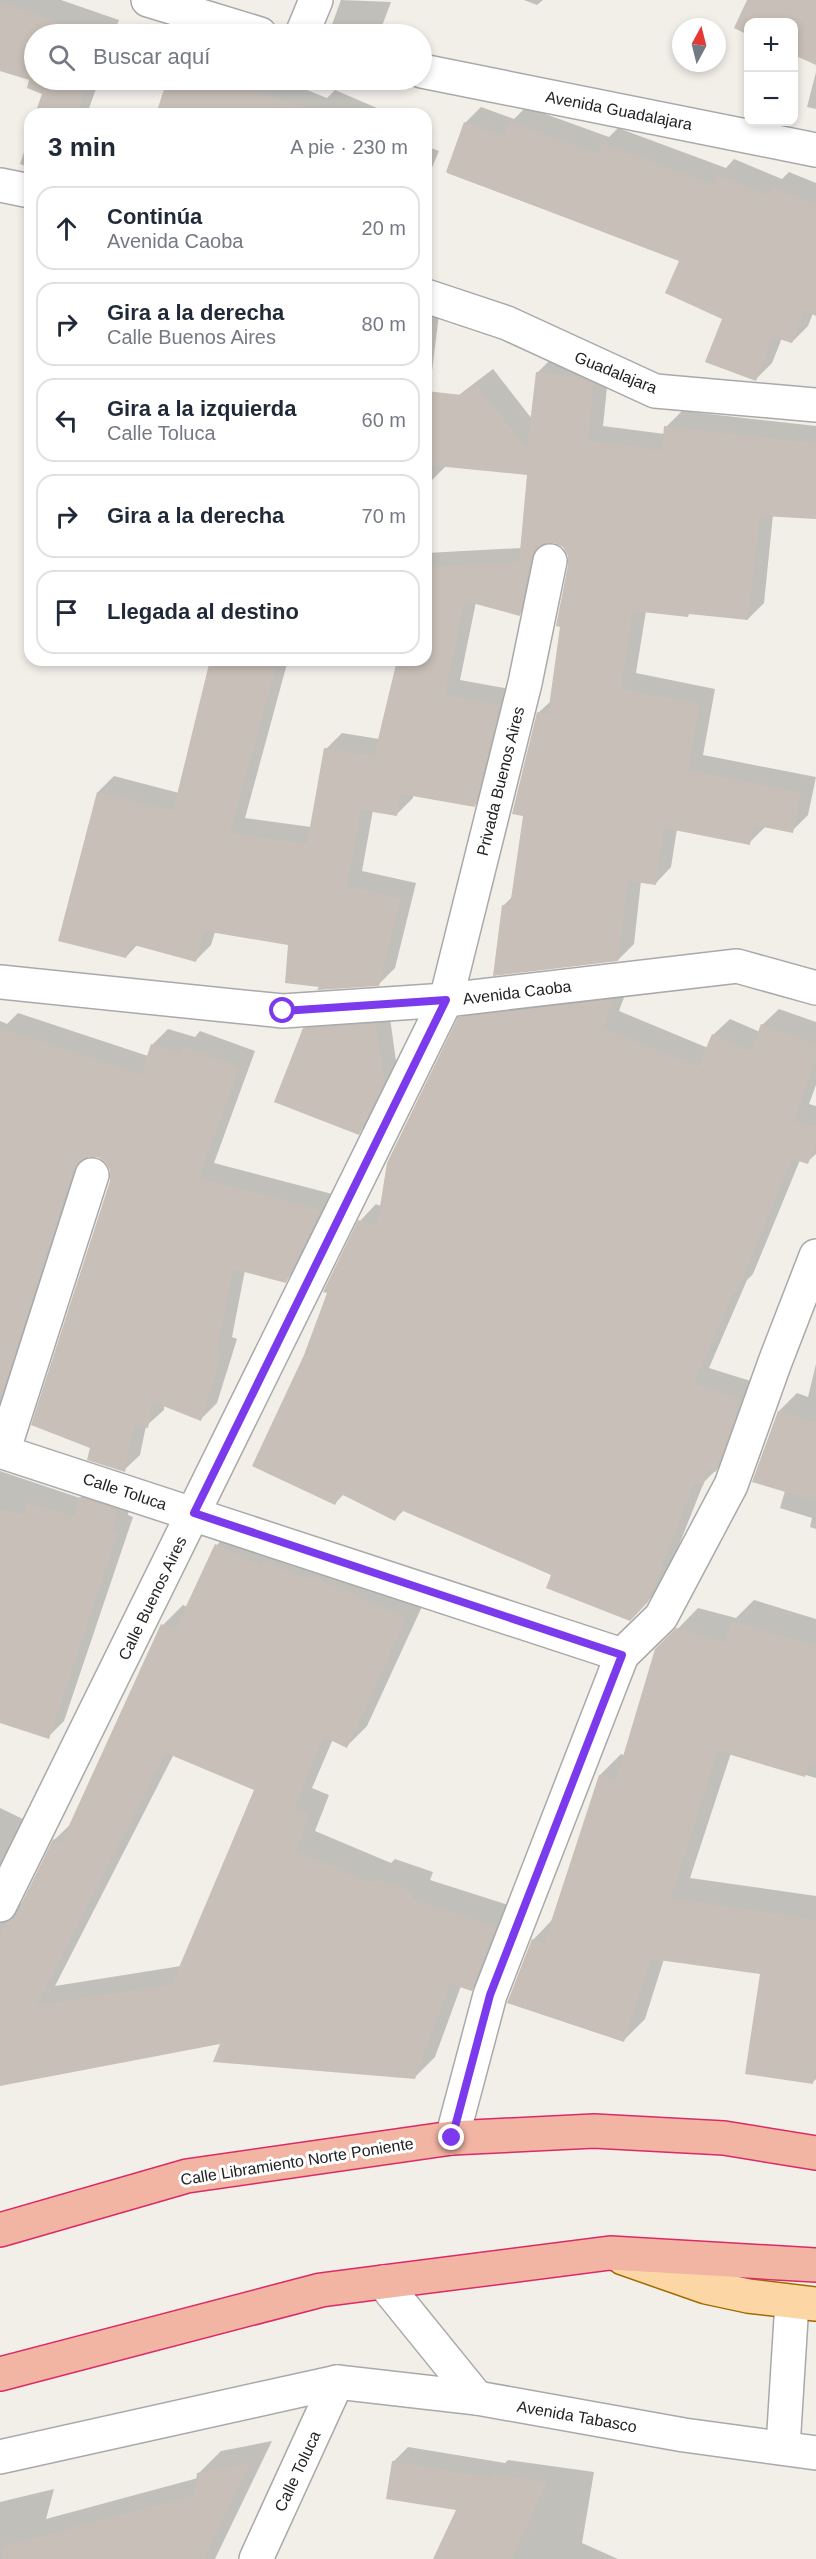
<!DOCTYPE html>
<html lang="es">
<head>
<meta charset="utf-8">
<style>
	:root { --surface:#fff; --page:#f6f6f7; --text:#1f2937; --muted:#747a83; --line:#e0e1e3 }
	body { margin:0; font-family:Helvetica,sans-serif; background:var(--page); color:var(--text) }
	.controls { position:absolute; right:18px; top:18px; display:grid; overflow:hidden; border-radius:12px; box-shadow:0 3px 9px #0003 }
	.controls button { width:54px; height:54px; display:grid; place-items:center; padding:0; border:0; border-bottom:2px solid var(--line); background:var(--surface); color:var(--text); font:30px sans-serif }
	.compass { position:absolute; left:672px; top:18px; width:54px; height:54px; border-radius:50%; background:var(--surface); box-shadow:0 3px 9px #0003; rotate:7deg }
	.stop { position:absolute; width:18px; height:18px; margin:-14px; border:4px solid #7c3aed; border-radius:50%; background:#fff }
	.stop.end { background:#7c3aed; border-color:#fff; box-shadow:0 2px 6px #0008 }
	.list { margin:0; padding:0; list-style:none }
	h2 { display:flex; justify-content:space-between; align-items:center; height:78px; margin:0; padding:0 24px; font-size:26px }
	h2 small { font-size:20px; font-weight:400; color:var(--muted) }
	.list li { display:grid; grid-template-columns:39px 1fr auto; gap:18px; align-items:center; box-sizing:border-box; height:84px; margin:0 12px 12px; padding:0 12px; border:2px solid var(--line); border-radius:18px }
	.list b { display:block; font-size:22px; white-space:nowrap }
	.list p { margin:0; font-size:20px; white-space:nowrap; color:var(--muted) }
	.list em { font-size:20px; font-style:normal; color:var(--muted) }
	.icon { flex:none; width:33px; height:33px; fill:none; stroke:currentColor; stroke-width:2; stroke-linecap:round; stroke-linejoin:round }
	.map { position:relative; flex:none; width:816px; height:2559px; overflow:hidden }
	.search { position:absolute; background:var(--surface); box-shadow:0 3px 9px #0003; left:24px; top:24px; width:408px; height:66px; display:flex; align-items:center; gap:15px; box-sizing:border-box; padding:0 21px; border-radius:33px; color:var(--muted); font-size:22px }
	.panel { position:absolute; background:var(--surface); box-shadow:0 3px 9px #0003; left:24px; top:108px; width:408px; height:558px; border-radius:18px }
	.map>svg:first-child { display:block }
	.shadow { fill:#0003; fill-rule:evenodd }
	.building { fill:#c7bfb8; fill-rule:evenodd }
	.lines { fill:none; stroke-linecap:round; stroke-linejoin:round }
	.minor-casing { stroke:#a9a9a9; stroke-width:36 }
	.primary-casing { stroke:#a06b00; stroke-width:36 }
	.trunk-casing { stroke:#dc2a67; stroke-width:36 }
	.minor { stroke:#fff; stroke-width:33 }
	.primary { stroke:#fcd6a4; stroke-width:33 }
	.trunk { stroke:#f2b4a3; stroke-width:33 }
	.route { stroke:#7c3aed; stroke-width:8 }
	.labels { text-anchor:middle; stroke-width:6; stroke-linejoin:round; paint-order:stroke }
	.street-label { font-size:16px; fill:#222; stroke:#fff }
</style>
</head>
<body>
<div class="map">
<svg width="816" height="2559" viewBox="0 0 816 2559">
	<rect width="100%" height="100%" fill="#f2efe9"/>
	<!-- shadow -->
	<g class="shadow">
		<path d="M 0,0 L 61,0 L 119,20 L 114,34 L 34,34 L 34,80 L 99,80 L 87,114 L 37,114 L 44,93 L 31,79 L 0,69 Z"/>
		<path d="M 341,0 L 391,2 L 379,34 L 343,34 L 330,30 Z"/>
		<path d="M 524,0 L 543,0 L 537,5 Z"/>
		<path d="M 749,0 L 816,0 L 816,63 L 794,53 L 794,22 L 748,22 L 748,33 L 736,27 Z"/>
		<path d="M 816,72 L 816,109 L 807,107 Z"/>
		<path d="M 169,80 L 282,80 L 327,98 L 335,90 L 377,108 L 375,114 L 157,114 Z"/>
		<path d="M 481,107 L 514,119 L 526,107 L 609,137 L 618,128 L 726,168 L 734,159 L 782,179 L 789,172 L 816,183 L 816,314 L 813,313 L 808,326 L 792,342 L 782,338 L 772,363 L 756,379 L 723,318 L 681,260 L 447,173 L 465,123 Z"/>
		<path d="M 30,134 L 30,168 L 20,164 Z"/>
		<path d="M 426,146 L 439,151 L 426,182 Z"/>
		<path d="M 426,313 L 439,314 L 426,420 Z"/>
		<path d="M 553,357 L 609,368 L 603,426 L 665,434 L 666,427 L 682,411 L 816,426 L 816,518 L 773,515 L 764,603 L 748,619 L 691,612 L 646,611 L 636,673 L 715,689 L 703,755 L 816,777 L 808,815 L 792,831 L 765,827 L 749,843 L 677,829 L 671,867 L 656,883 L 641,881 L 634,944 L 618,960 L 503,906 L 513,896 L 538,713 L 551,701 L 570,565 L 569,555 L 564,546 L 555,541 L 547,542 L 535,598 L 519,614 L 476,602 L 460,680 L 515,690 L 490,790 L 474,806 L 413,795 L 413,798 L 397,814 L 373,810 L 362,871 L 416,883 L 395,968 L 379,984 L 321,986 L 290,943 L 215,932 L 211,945 L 196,960 L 137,945 L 126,957 L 98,792 L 114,776 L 179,793 L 211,660 L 288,660 L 245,818 L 311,827 L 326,749 L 342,733 L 379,739 L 398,660 L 426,660 L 426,553 L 521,548 L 529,473 L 447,465 L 432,480 L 426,479 L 426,420 L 493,369 L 532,419 L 537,373 Z"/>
		<path d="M 629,984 L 619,1011 L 708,1048 L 713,1035 L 730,1019 L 760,1032 L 762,1025 L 779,1009 L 816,1022 L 816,1085 L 809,1104 L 816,1106 L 816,1154 L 807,1162 L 800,1160 L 753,1274 L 747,1280 L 709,1368 L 757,1383 L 732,1454 L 704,1482 L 664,1583 L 647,1602 L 553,1574 L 404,1510 L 395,1519 L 344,1494 L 335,1503 L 306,1356 L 360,1221 L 376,1204 L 381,1206 L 460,1018 L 477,1001 Z"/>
		<path d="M 389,1011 L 397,1068 L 372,1119 L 358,1133 L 304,1029 L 317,1016 Z"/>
		<path d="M 18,1013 L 148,1056 L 152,1045 L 168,1029 L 195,1037 L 200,1031 L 255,1051 L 214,1163 L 336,1195 L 301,1265 L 285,1281 L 245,1270 L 232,1337 L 237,1339 L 217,1403 L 201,1419 L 164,1405 L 164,1410 L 146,1426 L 140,1455 L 124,1470 L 92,1447 L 111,1180 L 112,1170 L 107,1162 L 98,1156 L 89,1155 L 1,1429 L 0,1446 L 0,1021 L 7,1024 Z"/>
		<path d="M 816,1364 L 816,1529 L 810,1527 L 812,1518 L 780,1508 L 785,1491 L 779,1411 L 797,1393 L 808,1397 Z"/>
		<path d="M 0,1471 L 80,1498 L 96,1481 L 132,1493 L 128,1515 L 133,1517 L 64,1721 L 48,1737 L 0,1721 Z"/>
		<path d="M 236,1525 L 426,1598 L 367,1726 L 347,1746 L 333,1739 L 312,1788 L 329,1795 L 315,1831 L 391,1863 L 395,1859 L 433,1872 L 430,1880 L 515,1907 L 491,1970 L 471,1990 L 461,1986 L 435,2057 L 415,2077 L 223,2042 L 0,2085 L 0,1808 L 29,1822 L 12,1903 L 21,1904 L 54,1840 L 72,1823 L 163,1625 L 183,1605 L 187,1607 L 217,1545 ZM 174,1754 L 256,1789 L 181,1966 L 55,1986 Z"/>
		<path d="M 754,1600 L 816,1619 L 816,1778 L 731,1753 L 690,1878 L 816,1896 L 816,2079 L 813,2082 L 762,1973 L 664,1959 L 645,2019 L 624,2040 L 533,1940 L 553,1919 L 600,1775 L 621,1754 L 625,1756 L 657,1650 L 698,1608 L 736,1618 Z"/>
		<path d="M 272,2441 L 215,2559 L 0,2559 L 0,2502 L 54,2489 L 46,2519 L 198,2478 L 198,2474 L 221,2451 Z"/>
		<path d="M 408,2447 L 505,2463 L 508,2460 L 594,2472 L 582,2543 L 618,2559 L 435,2559 L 458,2509 L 393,2462 Z"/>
	</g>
	<!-- building -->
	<g class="building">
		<path d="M 747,0 L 816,0 L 816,65 L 794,55 L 794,22 L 748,22 L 748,35 L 734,28 Z"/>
		<path d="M 0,2 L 92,34 L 34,34 L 34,80 L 88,80 L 77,114 L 35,114 L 42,94 L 27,88 L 29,80 L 0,71 Z"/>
		<path d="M 167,80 L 221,80 L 303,108 L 302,114 L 156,114 Z"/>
		<path d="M 509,121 L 597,154 L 601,143 L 713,184 L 717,174 L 768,196 L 772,187 L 816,204 L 816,316 L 805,311 L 792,343 L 773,337 L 756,381 L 705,362 L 722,319 L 665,293 L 679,261 L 446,172 L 464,122 L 504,136 Z"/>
		<path d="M 536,372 L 579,377 L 594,384 L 588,441 L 662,450 L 664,426 L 816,443 L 816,519 L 760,516 L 748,620 L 689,614 L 688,617 L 633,611 L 621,689 L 700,704 L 688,770 L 801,793 L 793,833 L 754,825 L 750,845 L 664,828 L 656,885 L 628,881 L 618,961 L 493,976 L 502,905 L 510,906 L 523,816 L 512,814 L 537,712 L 548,714 L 560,627 L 556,626 L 568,565 L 568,556 L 563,547 L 554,543 L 545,543 L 536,548 L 532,557 L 520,616 L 465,601 L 445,695 L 500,706 L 475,807 L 401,794 L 397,816 L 361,810 L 347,886 L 401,899 L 379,986 L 317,990 L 319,987 L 285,983 L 288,945 L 204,931 L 196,962 L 130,944 L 126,958 L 58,941 L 97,792 L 173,811 L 210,660 L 278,660 L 230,833 L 307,844 L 324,748 L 374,756 L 397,660 L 426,660 L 426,567 L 519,562 L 527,475 L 426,465 L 426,391 L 462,395 L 476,384 L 527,449 Z"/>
		<path d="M 614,999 L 603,1028 L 698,1067 L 712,1034 L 751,1051 L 761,1024 L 816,1044 L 816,1060 L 794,1120 L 816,1127 L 816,1145 L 808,1164 L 792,1159 L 737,1292 L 734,1291 L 694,1384 L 742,1399 L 716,1472 L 708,1470 L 703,1486 L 695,1483 L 648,1602 L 630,1621 L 546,1588 L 551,1575 L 401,1510 L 395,1521 L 341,1494 L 335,1505 L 252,1466 L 304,1355 L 327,1293 L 323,1292 L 358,1220 L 377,1225 L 387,1163 L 458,1017 Z"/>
		<path d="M 376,1024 L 385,1082 L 359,1135 L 274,1102 L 303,1028 Z"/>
		<path d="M 0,1028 L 141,1074 L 151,1044 L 180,1053 L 183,1046 L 240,1067 L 199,1178 L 321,1210 L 286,1283 L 233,1269 L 217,1353 L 222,1355 L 201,1421 L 153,1402 L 148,1428 L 134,1426 L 125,1472 L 87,1460 L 90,1448 L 31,1425 L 110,1181 L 110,1170 L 106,1163 L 98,1157 L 87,1157 L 79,1162 L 74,1169 L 0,1400 Z"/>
		<path d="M 778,1411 L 816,1423 L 816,1501 L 752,1482 Z"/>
		<path d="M 79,1497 L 117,1509 L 113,1531 L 118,1533 L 49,1739 L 0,1723 L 0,1509 L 23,1515 L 28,1502 L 74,1517 Z"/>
		<path d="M 215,1544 L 261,1565 L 263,1560 L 310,1580 L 311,1576 L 407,1618 L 347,1748 L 324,1737 L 294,1808 L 310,1815 L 296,1851 L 372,1883 L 374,1878 L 414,1892 L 411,1899 L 496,1927 L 472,1991 L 450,1984 L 415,2079 L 213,2062 L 220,2044 L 0,2086 L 0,1935 L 6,1922 L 17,1913 L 53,1839 L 61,1843 L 161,1624 L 175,1630 ZM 166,1753 L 254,1790 L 172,1984 L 37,2005 Z"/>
		<path d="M 731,1621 L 816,1646 L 816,1766 L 809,1764 L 805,1777 L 718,1751 L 671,1898 L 816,1920 L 816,2065 L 813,2084 L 745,2074 L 760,1974 L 651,1959 L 624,2042 L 507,2003 L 532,1939 L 544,1943 L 599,1775 L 616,1780 L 655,1649 L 676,1628 L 725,1642 Z"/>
		<path d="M 392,2461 L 491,2478 L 492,2474 L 547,2482 L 512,2559 L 433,2559 L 456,2510 L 386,2499 Z"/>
		<path d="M 251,2462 L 204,2559 L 3,2559 L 2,2547 L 194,2495 L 197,2473 Z"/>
	</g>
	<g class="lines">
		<!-- minor casing -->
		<g class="minor-casing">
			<g id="minor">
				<path d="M 148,0 L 260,34"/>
				<path d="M 302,34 L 316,0"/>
				<path d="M 422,71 L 816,150"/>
				<path d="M 0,185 L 30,191"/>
				<path d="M 426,296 L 507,323 L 655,391 L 816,405"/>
				<path d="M 0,982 L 283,1011 L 446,1000 L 737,966 L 816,988"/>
				<path d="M 92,1175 L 3,1452 L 622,1655"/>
				<path d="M 0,1905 L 446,1000 L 525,683 L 550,561"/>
				<path d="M 452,2138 L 490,1995 L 622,1655 L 661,1617 L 731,1485 L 775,1362 L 816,1256"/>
				<path d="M 383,2282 L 477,2398"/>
				<path d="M 783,2447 L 792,2302"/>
				<path d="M 0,2457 L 337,2382 L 477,2398 L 684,2435 L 816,2453"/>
				<path d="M 256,2559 L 337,2382"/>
			</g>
		</g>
		<!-- primary casing -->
		<g class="primary-casing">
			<path id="primary" d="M 623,2258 L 706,2287 L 748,2296 L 816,2304"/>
		</g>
		<!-- trunk casing -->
		<g class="trunk-casing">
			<g id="trunk">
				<path d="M 0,2230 L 187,2176 L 452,2138 L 594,2131 L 724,2138 L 816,2153"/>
				<path d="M 0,2374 L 321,2290 L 383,2282 L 610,2253 L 816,2265"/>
			</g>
		</g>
		<!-- minor -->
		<use href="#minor" class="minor"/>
		<!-- primary -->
		<use href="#primary" class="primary"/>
		<!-- trunk -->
		<use href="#trunk" class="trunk"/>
	</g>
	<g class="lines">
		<!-- route -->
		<path class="route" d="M 283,1011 L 446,1000 L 194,1513 L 622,1655 L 490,1995 L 452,2138"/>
	</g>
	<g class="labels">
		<!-- street labels -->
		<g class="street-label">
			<text transform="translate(619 110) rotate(11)" y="6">Avenida Guadalajara</text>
			<text transform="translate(616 372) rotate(22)" y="6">Guadalajara</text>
			<text transform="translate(500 781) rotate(-76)" y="6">Privada Buenos Aires</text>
			<text transform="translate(517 992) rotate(-7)" y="6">Avenida Caoba</text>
			<text transform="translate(125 1491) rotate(18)" y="6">Calle Toluca</text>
			<text transform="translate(152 1598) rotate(-64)" y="6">Calle Buenos Aires</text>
			<text transform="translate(297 2161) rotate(-9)" y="6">Calle Libramiento Norte Poniente</text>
			<text transform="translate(577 2416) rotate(10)" y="6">Avenida Tabasco</text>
			<text transform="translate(297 2471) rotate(-65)" y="6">Calle Toluca</text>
		</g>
	</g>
</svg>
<div class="controls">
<button>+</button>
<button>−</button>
</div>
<svg class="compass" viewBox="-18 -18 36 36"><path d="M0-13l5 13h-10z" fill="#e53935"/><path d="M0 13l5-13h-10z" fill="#747a83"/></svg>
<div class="stop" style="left:283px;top:1011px"></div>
<div class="stop end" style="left:452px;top:2138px"></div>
<div class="search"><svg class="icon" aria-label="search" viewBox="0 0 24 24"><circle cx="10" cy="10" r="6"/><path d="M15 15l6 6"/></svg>Buscar aquí</div>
<section class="panel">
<h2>3 min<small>A pie · 230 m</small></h2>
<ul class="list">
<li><svg class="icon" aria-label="ahead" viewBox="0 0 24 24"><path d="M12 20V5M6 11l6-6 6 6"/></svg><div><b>Continúa</b><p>Avenida Caoba</p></div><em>20 m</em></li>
<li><svg class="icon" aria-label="right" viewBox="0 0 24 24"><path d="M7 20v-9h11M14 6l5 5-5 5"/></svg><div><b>Gira a la derecha</b><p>Calle Buenos Aires</p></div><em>80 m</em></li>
<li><svg class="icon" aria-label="left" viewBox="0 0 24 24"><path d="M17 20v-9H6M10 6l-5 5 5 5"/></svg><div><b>Gira a la izquierda</b><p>Calle Toluca</p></div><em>60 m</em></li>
<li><svg class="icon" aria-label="right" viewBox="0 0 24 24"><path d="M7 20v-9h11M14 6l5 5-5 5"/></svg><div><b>Gira a la derecha</b></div><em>70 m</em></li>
<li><svg class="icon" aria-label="arrive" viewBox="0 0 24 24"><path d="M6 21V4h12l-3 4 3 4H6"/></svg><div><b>Llegada al destino</b></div></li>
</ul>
</section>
</div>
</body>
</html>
